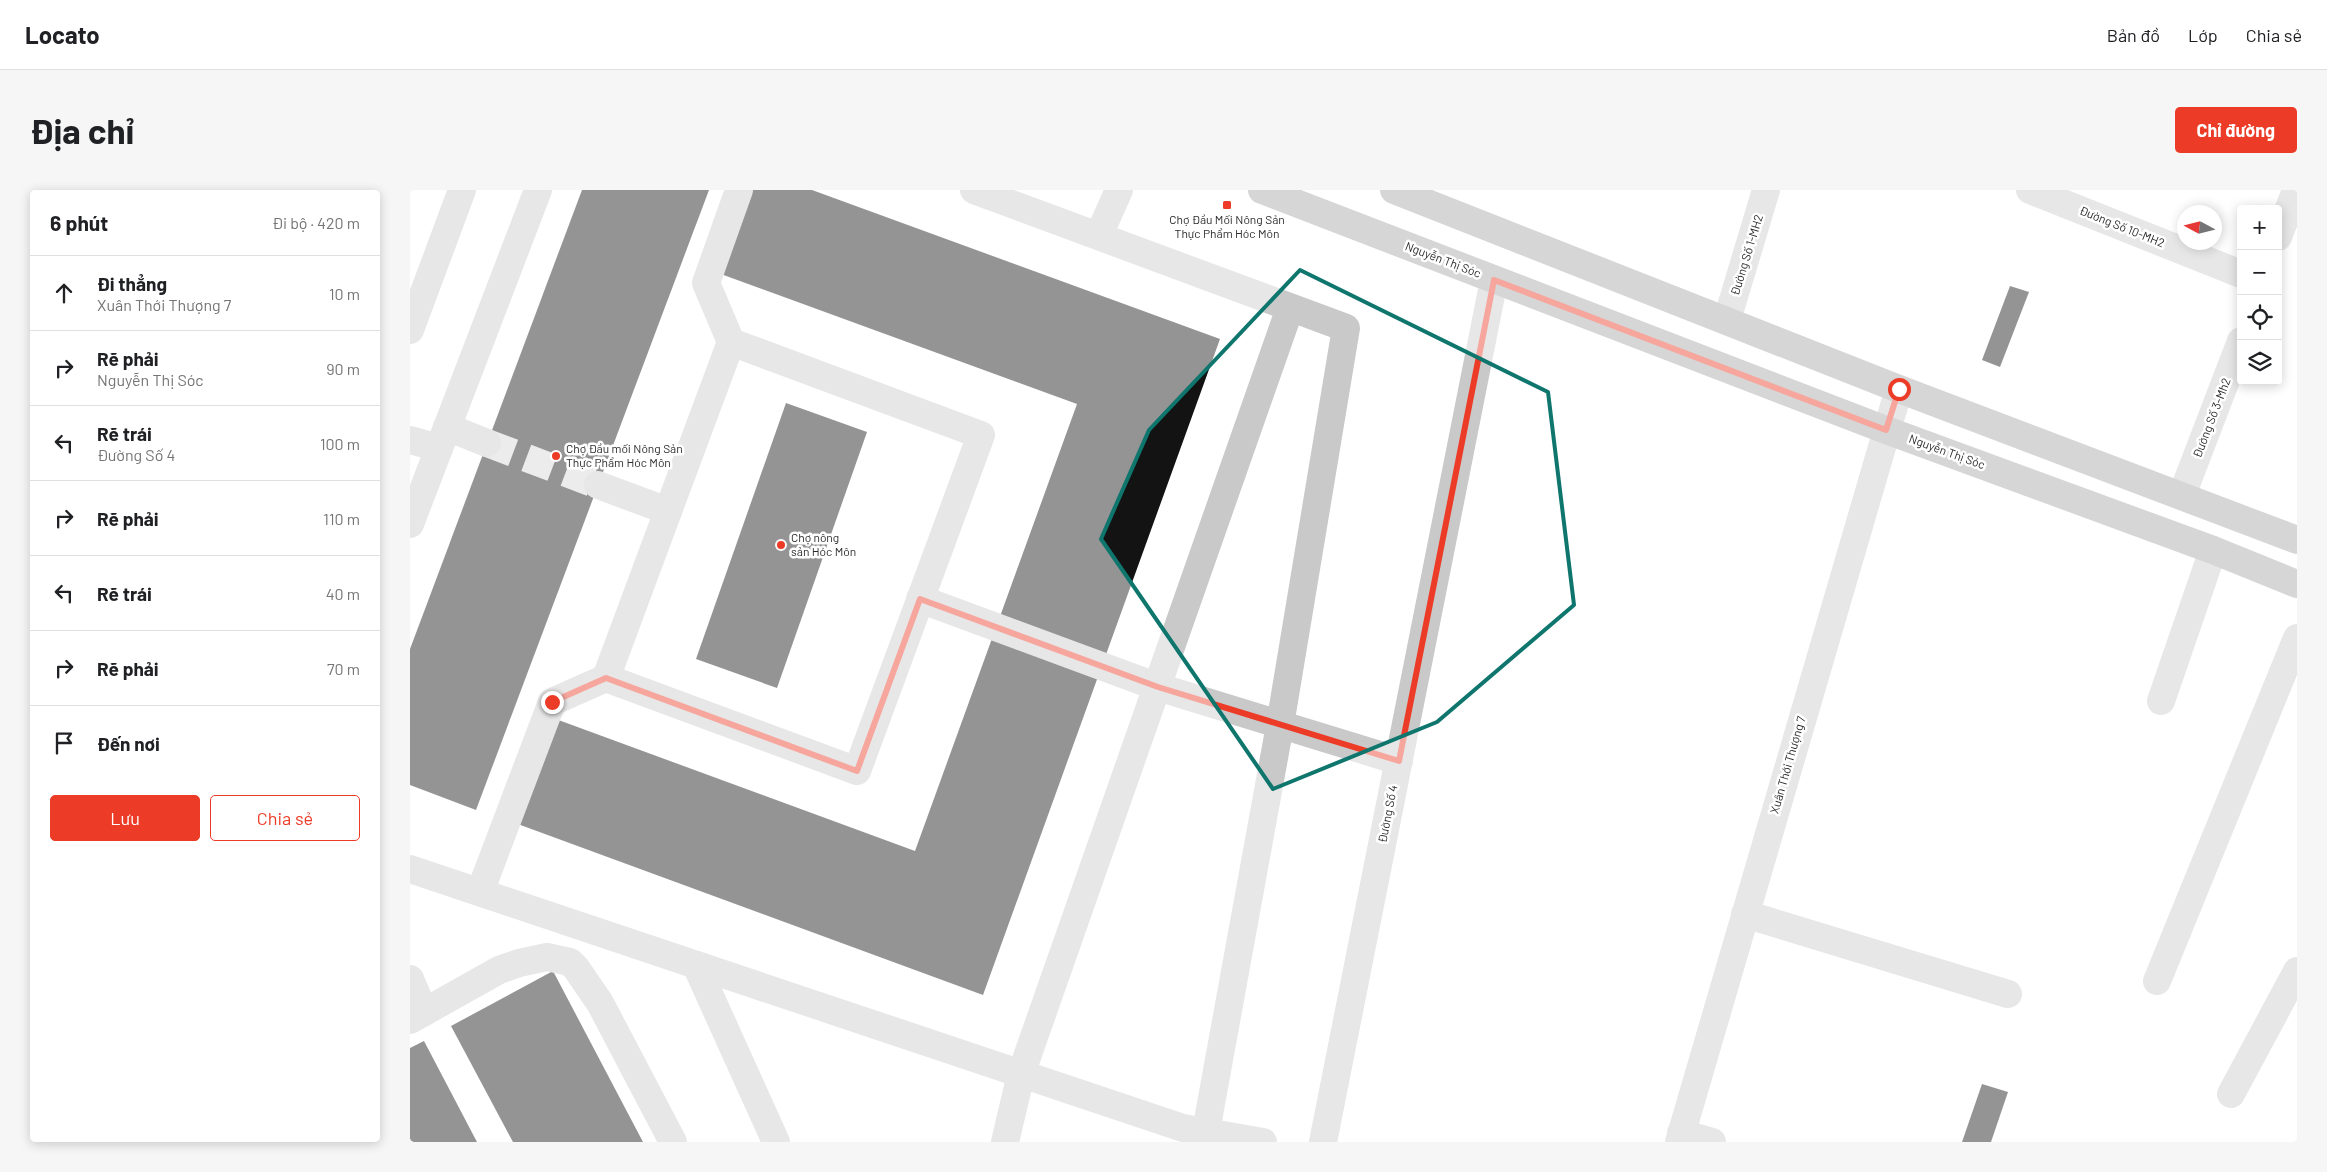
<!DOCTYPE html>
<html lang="vi">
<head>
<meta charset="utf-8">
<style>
	:root { --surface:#fff; --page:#f6f6f6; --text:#202124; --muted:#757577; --line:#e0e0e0; --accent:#ec3b26 }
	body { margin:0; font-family:Barlow,sans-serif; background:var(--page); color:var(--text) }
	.controls { position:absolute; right:15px; top:15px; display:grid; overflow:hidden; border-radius:5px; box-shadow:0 2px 12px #0003 }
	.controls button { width:45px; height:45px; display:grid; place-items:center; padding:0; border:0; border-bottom:1px solid var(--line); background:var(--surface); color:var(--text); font:25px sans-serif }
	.compass { position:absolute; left:1767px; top:15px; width:45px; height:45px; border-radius:50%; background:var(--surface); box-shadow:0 2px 12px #0003; rotate:277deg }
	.stop { position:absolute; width:15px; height:15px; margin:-11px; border:4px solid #ec3b26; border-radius:50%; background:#fff }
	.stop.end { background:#ec3b26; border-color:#fff; box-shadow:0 1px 5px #0008 }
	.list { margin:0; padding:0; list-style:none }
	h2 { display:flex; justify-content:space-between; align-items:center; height:65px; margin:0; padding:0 20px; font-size:21px }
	h2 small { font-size:16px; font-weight:400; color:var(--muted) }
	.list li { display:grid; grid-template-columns:32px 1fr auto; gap:15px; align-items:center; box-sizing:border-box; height:75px; padding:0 20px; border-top:1px solid var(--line) }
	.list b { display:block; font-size:19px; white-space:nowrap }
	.list p { margin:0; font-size:16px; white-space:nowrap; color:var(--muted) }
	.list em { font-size:16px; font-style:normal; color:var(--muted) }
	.actions { display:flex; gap:10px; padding:15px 20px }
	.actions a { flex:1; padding:11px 0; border:1px solid var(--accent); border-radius:5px; text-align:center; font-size:18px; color:var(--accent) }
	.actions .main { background:var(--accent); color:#fff }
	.icon { flex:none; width:28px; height:28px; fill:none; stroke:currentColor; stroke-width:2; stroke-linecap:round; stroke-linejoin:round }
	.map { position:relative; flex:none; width:1887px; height:952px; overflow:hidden; border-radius:5px }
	header { display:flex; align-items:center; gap:30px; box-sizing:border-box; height:70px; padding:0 25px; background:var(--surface); border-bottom:1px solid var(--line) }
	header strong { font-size:24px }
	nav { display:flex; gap:28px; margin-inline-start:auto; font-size:18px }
	.intro { display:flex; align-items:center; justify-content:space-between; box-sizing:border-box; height:120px; padding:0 30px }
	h1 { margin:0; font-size:35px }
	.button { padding:12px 22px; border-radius:5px; background:var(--accent); color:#fff; font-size:18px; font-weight:700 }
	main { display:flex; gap:30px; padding:0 30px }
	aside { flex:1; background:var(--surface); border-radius:5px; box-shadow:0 2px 12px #0003 }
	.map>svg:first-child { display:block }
	.building { fill:#131313 }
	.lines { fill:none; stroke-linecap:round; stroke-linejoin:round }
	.minor-tunnel { stroke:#d5d5d5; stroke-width:28; stroke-dasharray:28 14; stroke-linecap:butt }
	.minor { stroke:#c9c9c9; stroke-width:28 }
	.major { stroke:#a4a4a4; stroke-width:28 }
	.route { stroke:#ec3b26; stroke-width:6 }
	.marked { fill:none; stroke:#0f766e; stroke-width:4; stroke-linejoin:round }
	.poi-dot { fill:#ec3b26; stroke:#fff; stroke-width:2 }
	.labels { text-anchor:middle; stroke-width:5; stroke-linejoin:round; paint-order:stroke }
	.poi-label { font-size:12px; fill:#2c2c2c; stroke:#fff; text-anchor:start }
	.street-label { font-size:12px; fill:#2c2c2c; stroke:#fff }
</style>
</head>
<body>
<header>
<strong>Locato</strong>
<nav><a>Bản đồ</a><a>Lớp</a><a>Chia sẻ</a></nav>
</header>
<div class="intro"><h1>Địa chỉ</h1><a class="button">Chỉ đường</a></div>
<main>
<aside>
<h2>6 phút<small>Đi bộ · 420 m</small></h2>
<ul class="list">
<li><svg class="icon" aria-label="ahead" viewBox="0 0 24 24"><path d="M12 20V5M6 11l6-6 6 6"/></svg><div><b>Đi thẳng</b><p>Xuân Thới Thượng 7</p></div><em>10 m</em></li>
<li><svg class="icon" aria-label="right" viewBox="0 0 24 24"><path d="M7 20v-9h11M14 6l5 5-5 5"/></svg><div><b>Rẽ phải</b><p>Nguyễn Thị Sóc</p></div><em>90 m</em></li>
<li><svg class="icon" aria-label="left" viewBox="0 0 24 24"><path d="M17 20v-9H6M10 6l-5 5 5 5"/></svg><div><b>Rẽ trái</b><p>Đường Số 4</p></div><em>100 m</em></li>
<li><svg class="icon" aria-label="right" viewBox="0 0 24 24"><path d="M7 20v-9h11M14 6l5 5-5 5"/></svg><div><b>Rẽ phải</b></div><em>110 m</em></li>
<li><svg class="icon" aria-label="left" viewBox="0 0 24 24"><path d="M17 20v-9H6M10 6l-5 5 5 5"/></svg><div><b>Rẽ trái</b></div><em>40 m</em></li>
<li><svg class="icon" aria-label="right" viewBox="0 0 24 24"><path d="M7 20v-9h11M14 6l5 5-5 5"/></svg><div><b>Rẽ phải</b></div><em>70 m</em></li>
<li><svg class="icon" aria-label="arrive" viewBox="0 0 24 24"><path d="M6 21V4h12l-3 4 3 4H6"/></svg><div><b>Đến nơi</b></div></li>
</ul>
<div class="actions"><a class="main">Lưu</a><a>Chia sẻ</a></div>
</aside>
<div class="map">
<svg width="1887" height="952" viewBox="0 0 1887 952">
	<rect width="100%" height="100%" fill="#fff"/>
	<!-- building -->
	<g class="building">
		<path d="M 172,0 L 299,0 L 66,620 L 0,595 L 0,459 Z"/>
		<path d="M 338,0 L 402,0 L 810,149 L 573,805 L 105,633 L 143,528 L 505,661 L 667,214 L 308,83 Z"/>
		<path d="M 1600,96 L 1619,102 L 1590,177 L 1572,170 Z"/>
		<path d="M 376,213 L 457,242 L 367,498 L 286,469 Z"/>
		<path d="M 143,781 L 233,952 L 103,952 L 41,836 Z"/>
		<path d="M 14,851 L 67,952 L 0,952 L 0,858 Z"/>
		<path d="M 1572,894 L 1598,902 L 1581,952 L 1552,952 Z"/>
	</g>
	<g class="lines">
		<!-- minor-tunnel -->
		<path class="minor-tunnel" d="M 77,253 L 188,295"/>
		<!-- minor -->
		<g class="minor">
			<path d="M 564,0 L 936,138 L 870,535 L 794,952"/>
			<path d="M 1620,0 L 1831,84"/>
			<path d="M 689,45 L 709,0"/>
			<path d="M 1868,47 L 1886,0"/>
			<path d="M 1317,130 L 1356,0"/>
			<path d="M 0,140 L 52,0"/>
			<path d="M 321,152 L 571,245 L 447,581 L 196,488 L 321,152 L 296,93 L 329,0"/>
			<path d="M 37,237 L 77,253"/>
			<path d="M 0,250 L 29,258"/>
			<path d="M 188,295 L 258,321"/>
			<path d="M 1772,305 L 1831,151"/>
			<path d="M 0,334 L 128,0"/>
			<path d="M 510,409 L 748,497 L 989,571"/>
			<path d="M 1751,511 L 1803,360"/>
			<path d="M 0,679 L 773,938 L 853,952"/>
			<path d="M 70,702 L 142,512 L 196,488"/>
			<path d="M 1335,724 L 1598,804"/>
			<path d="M 286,775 L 366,952"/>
			<path d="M 0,789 L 14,822"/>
			<path d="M 1747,791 L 1887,448"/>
			<path d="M 0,830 L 89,780 L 109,773 L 137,767 L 160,772 L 166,778 L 190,813 L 263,952"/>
			<path d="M 1821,904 L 1887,781"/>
			<path d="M 1271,943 L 1302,952"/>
			<path d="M 595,952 L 611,884 L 880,118"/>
			<path d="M 913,952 L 1084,90"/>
			<path d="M 1269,952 L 1489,199"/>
		</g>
		<!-- major -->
		<g class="major">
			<path d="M 852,0 L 1476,240 L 1803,360 L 1887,394"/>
			<path d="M 984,0 L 1489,199 L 1887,350"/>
		</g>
	</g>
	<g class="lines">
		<!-- route -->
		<path class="route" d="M 142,512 L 196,488 L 447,581 L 510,409 L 748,497 L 989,571 L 1084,90 L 1476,240 L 1489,199"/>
	</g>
	<!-- marked area -->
	<path d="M0 0H1887V952H0ZM 890,80 L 1138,202 L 1164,415 L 1027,532 L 863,599 L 691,349 L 739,240 Z" fill="#fff" fill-opacity=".55" fill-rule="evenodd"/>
	<path class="marked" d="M 890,80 L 1138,202 L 1164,415 L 1027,532 L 863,599 L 691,349 L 739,240 Z"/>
	<!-- markers -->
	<g class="poi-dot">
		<rect x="812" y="10" width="10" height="10" rx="2.5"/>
		<circle cx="146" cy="266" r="5"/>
		<circle cx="371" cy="355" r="5"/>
	</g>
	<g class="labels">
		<!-- poi labels -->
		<g class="poi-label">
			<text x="817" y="34" text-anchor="middle">Chợ Đầu Mối Nông Sản<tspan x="817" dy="14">Thực Phẩm Hóc Môn</tspan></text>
			<text x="156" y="263">Chợ Đầu mối Nông Sản<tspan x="156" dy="14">Thực Phẩm Hóc Môn</tspan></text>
			<text x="381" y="352">Chợ nông<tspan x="381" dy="14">sản Hóc Môn</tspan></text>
		</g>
		<!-- street labels -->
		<g class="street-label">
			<text transform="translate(1712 37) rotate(22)" y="4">Đường Số 10-MH2</text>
			<text transform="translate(1337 65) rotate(-73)" y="4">Đường Số 1-MH2</text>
			<text transform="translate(1033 70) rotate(21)" y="4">Nguyễn Thị Sóc</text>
			<text transform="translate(1802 228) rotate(-69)" y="4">Đường Số 3-Mh2</text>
			<text transform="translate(1537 262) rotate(20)" y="4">Nguyễn Thị Sóc</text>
			<text transform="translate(1378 575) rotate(-74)" y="4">Xuân Thới Thượng 7</text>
			<text transform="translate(978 624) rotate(-79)" y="4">Đường Số 4</text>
		</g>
	</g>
</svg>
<div class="controls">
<button>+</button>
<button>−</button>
<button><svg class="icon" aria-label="locate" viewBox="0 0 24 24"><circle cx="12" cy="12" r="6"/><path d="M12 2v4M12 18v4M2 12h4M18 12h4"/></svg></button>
<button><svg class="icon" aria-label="layers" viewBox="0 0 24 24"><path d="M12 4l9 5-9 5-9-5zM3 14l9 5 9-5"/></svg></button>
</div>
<svg class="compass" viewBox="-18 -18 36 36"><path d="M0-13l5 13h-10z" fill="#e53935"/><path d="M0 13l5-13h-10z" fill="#757577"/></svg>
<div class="stop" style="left:1489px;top:199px"></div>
<div class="stop end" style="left:142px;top:512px"></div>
</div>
</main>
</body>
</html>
